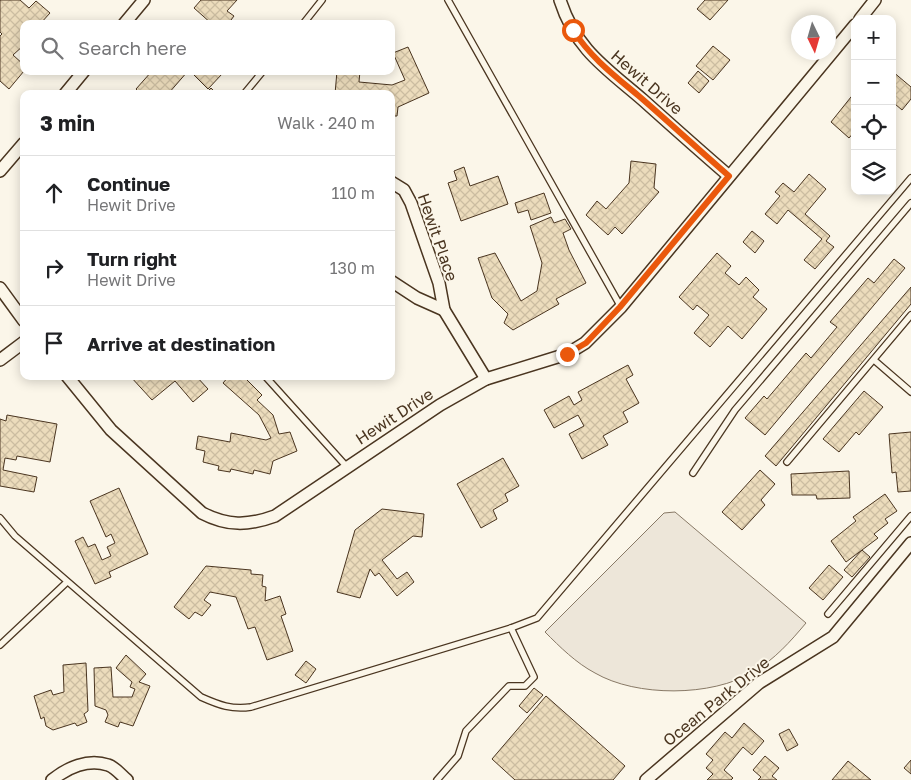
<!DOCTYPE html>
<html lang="en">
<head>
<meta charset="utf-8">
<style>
	:root { --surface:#fff; --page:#f2f2f2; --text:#202124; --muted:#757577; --line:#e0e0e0 }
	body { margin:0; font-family:"Golos Text",sans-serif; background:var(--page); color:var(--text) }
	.controls { position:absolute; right:15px; top:15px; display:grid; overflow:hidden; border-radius:10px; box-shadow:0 2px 12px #0003 }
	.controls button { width:45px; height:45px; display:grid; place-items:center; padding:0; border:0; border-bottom:1px solid var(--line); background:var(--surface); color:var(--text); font:25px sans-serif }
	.compass { position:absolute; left:791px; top:15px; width:45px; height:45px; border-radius:50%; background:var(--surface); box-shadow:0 2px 12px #0003; rotate:175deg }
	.stop { position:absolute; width:15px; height:15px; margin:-11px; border:4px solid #ea580c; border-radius:50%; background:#fff }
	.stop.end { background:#ea580c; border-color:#fff; box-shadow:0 1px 5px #0008 }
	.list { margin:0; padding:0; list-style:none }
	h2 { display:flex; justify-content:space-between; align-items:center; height:65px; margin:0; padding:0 20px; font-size:21px }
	h2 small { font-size:16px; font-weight:400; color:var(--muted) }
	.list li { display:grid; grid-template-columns:32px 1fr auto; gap:15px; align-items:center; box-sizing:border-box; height:75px; padding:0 20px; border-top:1px solid var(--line) }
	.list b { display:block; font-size:19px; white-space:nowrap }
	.list p { margin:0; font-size:16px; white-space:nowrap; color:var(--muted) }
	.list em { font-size:16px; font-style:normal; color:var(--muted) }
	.icon { flex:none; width:28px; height:28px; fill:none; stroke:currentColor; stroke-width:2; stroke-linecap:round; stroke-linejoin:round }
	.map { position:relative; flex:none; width:911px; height:780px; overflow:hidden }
	.search { position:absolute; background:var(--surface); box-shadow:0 2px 12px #0003; left:20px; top:20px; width:375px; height:55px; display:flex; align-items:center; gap:12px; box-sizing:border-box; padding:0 18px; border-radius:10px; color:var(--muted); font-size:19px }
	.panel { position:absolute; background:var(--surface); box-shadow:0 2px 12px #0003; left:20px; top:90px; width:375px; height:290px; border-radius:10px }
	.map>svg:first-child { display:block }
	.park { fill:#ede6d9; stroke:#887966 }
	.building { fill:url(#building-cross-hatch); stroke:#4a3520 }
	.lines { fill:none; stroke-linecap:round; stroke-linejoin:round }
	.lane-casing { stroke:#4a3520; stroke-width:8 }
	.street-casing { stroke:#4a3520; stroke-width:14 }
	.lane { stroke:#fbf6e9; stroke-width:5.5 }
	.street { stroke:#fbf6e9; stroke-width:11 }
	.route { stroke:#ea580c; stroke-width:6 }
	.labels { text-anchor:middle; stroke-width:4; stroke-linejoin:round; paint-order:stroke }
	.street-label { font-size:16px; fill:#4a3520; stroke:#fbf6e9 }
</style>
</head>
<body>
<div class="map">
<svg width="911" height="780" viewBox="0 0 911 780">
	<defs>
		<pattern id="building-cross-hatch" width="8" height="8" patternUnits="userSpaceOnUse" patternTransform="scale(1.25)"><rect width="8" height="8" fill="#ecdcbc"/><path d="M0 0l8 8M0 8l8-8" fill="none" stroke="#ccbda1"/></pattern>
	</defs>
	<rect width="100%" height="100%" fill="#fbf6e9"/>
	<!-- park -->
	<path class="park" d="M 675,512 L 806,623 C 790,642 775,659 753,672 C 712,697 636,697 595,673 C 576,663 560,647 545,632 L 664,513 Z"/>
	<!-- building -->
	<g class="building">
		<path d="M 0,0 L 20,0 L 29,8 L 36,1 L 50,13 L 40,24 L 24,24 L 24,45 L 13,55 L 24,65 L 24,71 L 9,89 L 0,81 L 0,36 L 2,34 L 0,32 Z"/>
		<path d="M 201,0 L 237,0 L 227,11 L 234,16 L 228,24 L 212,24 L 194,8 Z"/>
		<path d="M 705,0 L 728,0 L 710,20 L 697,9 Z"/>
		<path d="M 713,46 L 730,60 L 713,80 L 696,66 Z"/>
		<path d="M 408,47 L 429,93 L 398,107 L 397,116 L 391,116 L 391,94 L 335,94 L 337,71 L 360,71 L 359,82 L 392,85 L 405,80 L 393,53 Z"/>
		<path d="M 152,71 L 188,71 L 168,94 L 141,94 L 136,89 Z"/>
		<path d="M 190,71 L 219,71 L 222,74 L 208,89 Z"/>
		<path d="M 698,71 L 709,81 L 699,93 L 688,83 Z"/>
		<path d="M 892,71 L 911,87 L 911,99 L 902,110 L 895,104 L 892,107 Z"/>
		<path d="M 211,88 L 217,94 L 205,94 Z"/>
		<path d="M 855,92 L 855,131 L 849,138 L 831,122 Z"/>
		<path d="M 631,161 L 656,164 L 654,188 L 659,192 L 622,234 L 615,227 L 608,235 L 586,215 L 597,201 L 606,209 L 629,183 Z"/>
		<path d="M 464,167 L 470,186 L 498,176 L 508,204 L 461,221 L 448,183 L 457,180 L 454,171 Z"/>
		<path d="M 809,174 L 826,189 L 805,214 L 830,236 L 826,241 L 834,247 L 815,269 L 804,260 L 822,239 L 788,210 L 777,224 L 765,214 L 780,196 L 775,192 L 783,183 L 794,192 Z"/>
		<path d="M 544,193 L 551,213 L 531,220 L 528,210 L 518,213 L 515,203 Z"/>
		<path d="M 551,217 L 554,223 L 565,219 L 571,229 L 563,233 L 569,250 L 586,283 L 556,299 L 559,304 L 513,330 L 504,323 L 508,314 L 492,298 L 478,258 L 495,253 L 521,301 L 537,291 L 542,263 L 530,226 Z"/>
		<path d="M 752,231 L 764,241 L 755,253 L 743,242 Z"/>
		<path d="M 717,253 L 731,266 L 725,273 L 739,285 L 746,277 L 759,290 L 753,297 L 767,309 L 742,339 L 728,326 L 710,347 L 694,333 L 709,315 L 697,305 L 693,310 L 679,297 Z"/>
		<path d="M 894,259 L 905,268 L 765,435 L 745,418 L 764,396 L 767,399 L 806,353 L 811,358 L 837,327 L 830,322 L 868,278 L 874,283 Z"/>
		<path d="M 911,287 L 911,304 L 776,466 L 765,456 Z"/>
		<path d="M 628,365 L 633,375 L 626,379 L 639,403 L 623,412 L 628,422 L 603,436 L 608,445 L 582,459 L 569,434 L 584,426 L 578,415 L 554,428 L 544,410 L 569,396 L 574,405 L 582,400 L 578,392 Z"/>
		<path d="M 130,376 L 196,376 L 208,389 L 193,402 L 175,381 L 152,400 Z"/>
		<path d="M 229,376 L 243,376 L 262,395 L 257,400 L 273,415 L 279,434 L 290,432 L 297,451 L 273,461 L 270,474 L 254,470 L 253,474 L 231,469 L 230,472 L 218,470 L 219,466 L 203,462 L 205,451 L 196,449 L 198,436 L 230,442 L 231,433 L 266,440 L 271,438 L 259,415 L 223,383 Z"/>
		<path d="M 864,391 L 883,407 L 859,435 L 856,432 L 839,452 L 823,439 Z"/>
		<path d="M 7,415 L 57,424 L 50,462 L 17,456 L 16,460 L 5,458 L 3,470 L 37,477 L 34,492 L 0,486 L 0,419 L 6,421 Z"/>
		<path d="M 911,432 L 911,491 L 898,492 L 896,472 L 892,473 L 889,434 Z"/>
		<path d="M 503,458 L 519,486 L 505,494 L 508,501 L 493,510 L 497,519 L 481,528 L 457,484 Z"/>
		<path d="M 760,470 L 775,484 L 761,500 L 765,505 L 742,530 L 722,512 Z"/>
		<path d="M 849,471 L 850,498 L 817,499 L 816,495 L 792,495 L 791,474 Z"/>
		<path d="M 119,488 L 148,554 L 109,572 L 111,577 L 95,584 L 75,541 L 83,537 L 88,547 L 95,544 L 102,560 L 111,556 L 107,547 L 115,543 L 111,534 L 106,537 L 90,501 Z"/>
		<path d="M 885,494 L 897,511 L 885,519 L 888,523 L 874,534 L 878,538 L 846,562 L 831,541 L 856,521 L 853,517 Z"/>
		<path d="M 382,509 L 424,514 L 422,537 L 413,536 L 382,560 L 397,579 L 407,572 L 414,582 L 397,596 L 379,573 L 375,576 L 370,569 L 360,598 L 337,592 L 355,530 Z"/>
		<path d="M 862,550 L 870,557 L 852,577 L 844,570 Z"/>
		<path d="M 829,565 L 843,577 L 823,600 L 809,588 Z"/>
		<path d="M 206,566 L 251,570 L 251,574 L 263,575 L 262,586 L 266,587 L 265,601 L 280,596 L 286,614 L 281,616 L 293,651 L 267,660 L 255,627 L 248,629 L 236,597 L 210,592 L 204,600 L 211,605 L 202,616 L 195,612 L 189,619 L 174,607 Z"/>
		<path d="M 126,655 L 146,674 L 139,682 L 150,686 L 133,726 L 120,722 L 118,727 L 105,722 L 108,715 L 106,710 L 95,706 L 94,668 L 111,667 L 113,697 L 132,697 L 135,689 L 130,687 L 132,682 L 116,668 Z"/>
		<path d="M 306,661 L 316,669 L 306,683 L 295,675 Z"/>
		<path d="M 86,663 L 88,711 L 84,714 L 87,722 L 77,726 L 75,723 L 53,730 L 46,726 L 44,717 L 41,719 L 34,696 L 51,690 L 53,695 L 64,692 L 63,665 Z"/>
		<path d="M 534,688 L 543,695 L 527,713 L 519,706 Z"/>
		<path d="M 546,696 L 625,766 L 613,780 L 515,780 L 492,759 Z"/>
		<path d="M 744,723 L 764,741 L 752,755 L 743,747 L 724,770 L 733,778 L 731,780 L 707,780 L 713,774 L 706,768 L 713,760 L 706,754 L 725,732 L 732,738 Z"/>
		<path d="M 789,729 L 798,745 L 787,751 L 779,734 Z"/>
		<path d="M 765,756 L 779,768 L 772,776 L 777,780 L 758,780 L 761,777 L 753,770 Z"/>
		<path d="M 911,760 L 911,774 L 904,768 Z"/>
		<path d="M 848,761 L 871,780 L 832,780 Z"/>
	</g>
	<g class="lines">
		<!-- lane casing -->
		<g class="lane-casing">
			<g id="lane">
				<path d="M 448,0 L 621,307"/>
				<path d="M 303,24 L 322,0"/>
				<path d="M 244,94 L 263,71"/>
				<path d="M 874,360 L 911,392"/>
				<path d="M 265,376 L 347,467"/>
				<path d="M 787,462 L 911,315"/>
				<path d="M 693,473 L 735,410 L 911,203"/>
				<path d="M 0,518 L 15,536 L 201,697 C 219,705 232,710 251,707 L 511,628 L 537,618 L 911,178"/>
				<path d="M 828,614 L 911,516"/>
				<path d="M 0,645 L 67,582"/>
				<path d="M 437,780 L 458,756 L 466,731 L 509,686 L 525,686 L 534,677 L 511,628"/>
			</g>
		</g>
		<!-- street casing -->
		<g class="street-casing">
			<g id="street">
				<path d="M 560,0 C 576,50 606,68 643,100 C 672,126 700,151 729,176"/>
				<path d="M 860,19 L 875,0"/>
				<path d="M 124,24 L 144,0"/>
				<path d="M 65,94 L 84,71"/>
				<path d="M 0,171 L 24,143"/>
				<path d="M 391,182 L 404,190 L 411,203 L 439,283 L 444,310 L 486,379"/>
				<path d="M 391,281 L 417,298 L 444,310"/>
				<path d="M 0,288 L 24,321"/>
				<path d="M 0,360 L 24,342"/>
				<path d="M 67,376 L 111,430 L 202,513 C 227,526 248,526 275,516 L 440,405 L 486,379 L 567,354 L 585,343 L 621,307 L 855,25"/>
				<path d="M 52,780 C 67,768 88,758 108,765 C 115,767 121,775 127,780"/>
				<path d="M 646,780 L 759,683 L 833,637 L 911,543"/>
			</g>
		</g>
		<!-- lane -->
		<use href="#lane" class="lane"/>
		<!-- street -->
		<use href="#street" class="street"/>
	</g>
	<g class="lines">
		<!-- route -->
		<path class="route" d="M 567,354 L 586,343 L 620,307 L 729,176 C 699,150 670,123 640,97 C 615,76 591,58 573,30"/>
	</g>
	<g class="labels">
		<!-- street labels -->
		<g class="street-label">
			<text transform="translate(647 82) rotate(41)" y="6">Hewit Drive</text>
			<text transform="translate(438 237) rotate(71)" y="6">Hewit Place</text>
			<text transform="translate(394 416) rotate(-33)" y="6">Hewit Drive</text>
			<text transform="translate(716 701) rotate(-39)" y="6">Ocean Park Drive</text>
		</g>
	</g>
</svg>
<div class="controls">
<button>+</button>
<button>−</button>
<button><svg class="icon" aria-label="locate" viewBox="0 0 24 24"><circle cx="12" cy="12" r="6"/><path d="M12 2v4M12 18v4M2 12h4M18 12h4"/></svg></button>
<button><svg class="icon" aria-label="layers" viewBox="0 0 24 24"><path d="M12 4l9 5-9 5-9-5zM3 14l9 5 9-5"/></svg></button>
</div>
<svg class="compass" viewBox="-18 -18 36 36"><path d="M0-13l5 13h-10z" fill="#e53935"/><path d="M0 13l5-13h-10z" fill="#757577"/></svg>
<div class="stop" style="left:573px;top:30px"></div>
<div class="stop end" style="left:567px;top:354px"></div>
<div class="search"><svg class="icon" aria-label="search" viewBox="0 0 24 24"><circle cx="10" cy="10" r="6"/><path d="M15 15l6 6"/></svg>Search here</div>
<section class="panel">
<h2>3 min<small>Walk · 240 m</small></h2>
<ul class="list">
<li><svg class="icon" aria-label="ahead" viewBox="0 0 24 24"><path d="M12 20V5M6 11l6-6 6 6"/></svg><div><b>Continue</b><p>Hewit Drive</p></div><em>110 m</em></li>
<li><svg class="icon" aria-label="right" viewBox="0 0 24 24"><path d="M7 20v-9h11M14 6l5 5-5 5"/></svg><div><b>Turn right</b><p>Hewit Drive</p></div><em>130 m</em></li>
<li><svg class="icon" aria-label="arrive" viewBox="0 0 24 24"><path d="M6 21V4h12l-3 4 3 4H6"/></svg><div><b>Arrive at destination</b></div></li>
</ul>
</section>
</div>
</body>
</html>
